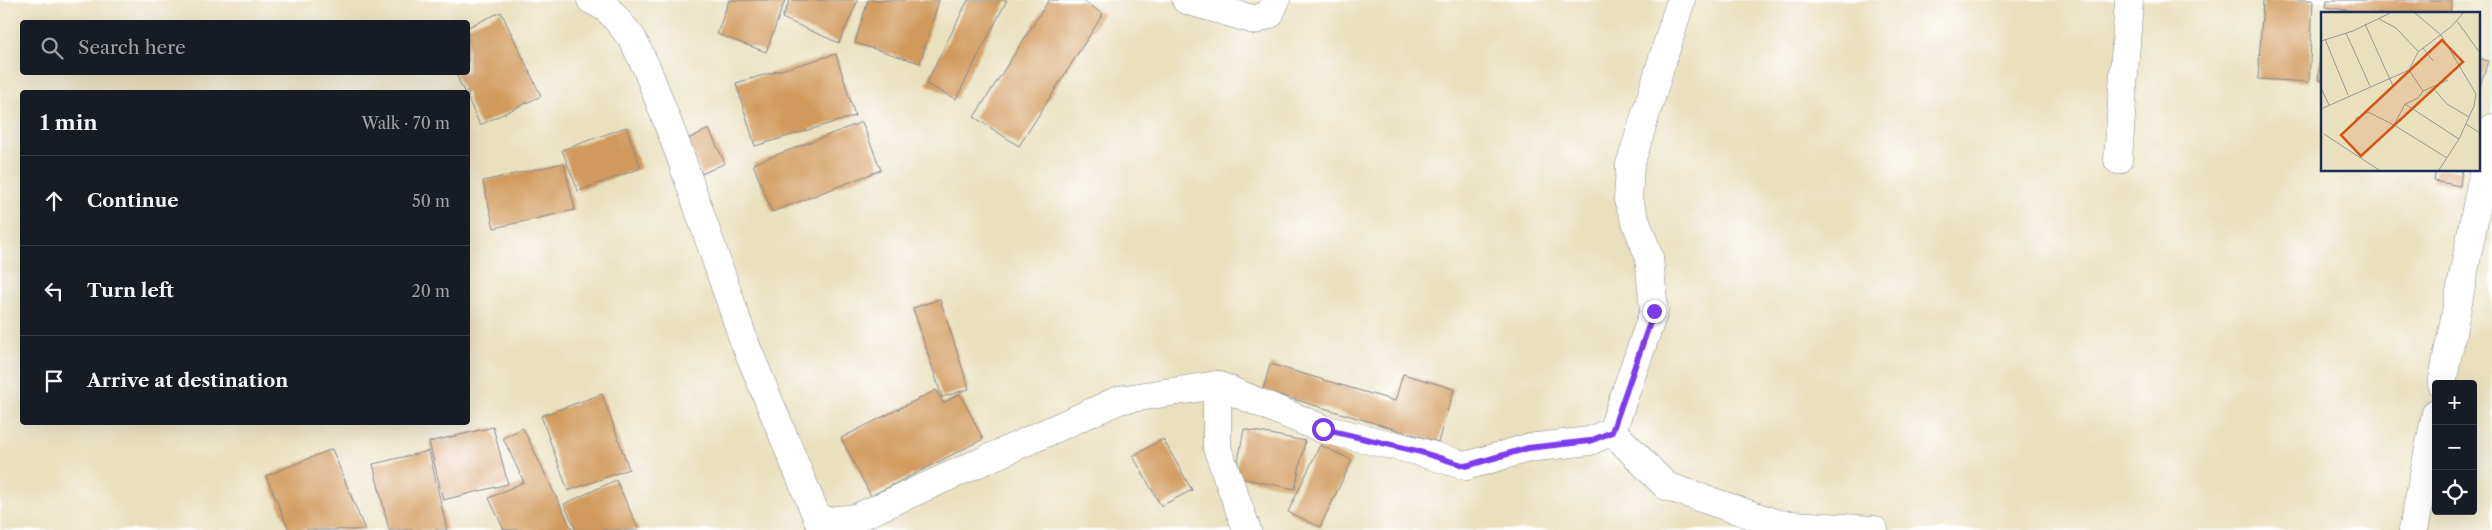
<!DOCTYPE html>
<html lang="en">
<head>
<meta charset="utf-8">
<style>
	:root { --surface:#171b24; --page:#20242c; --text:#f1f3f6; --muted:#9ea1a6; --line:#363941 }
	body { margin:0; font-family:"Libre Caslon Text",serif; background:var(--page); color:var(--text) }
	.controls { position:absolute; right:15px; bottom:15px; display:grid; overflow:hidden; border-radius:5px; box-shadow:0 5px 20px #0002 }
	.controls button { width:45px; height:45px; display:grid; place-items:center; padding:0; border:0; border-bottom:1px solid var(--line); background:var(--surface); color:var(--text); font:25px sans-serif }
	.stop { position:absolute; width:15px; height:15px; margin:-11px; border:4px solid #7c3aed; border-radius:50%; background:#fff }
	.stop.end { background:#7c3aed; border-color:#fff; box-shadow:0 1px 5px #0008 }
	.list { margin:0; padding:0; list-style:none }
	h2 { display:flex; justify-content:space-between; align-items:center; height:65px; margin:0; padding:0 20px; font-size:21px }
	h2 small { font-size:16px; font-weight:400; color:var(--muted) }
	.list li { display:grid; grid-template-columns:32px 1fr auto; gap:15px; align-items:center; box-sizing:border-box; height:90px; padding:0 20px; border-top:1px solid var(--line) }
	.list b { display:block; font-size:19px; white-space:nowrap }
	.list em { font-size:16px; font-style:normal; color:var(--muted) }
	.icon { flex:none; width:28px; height:28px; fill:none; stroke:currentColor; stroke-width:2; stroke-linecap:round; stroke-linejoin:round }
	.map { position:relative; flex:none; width:2492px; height:530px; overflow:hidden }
	.search { position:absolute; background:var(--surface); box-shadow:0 5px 20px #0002; left:20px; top:20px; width:450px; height:55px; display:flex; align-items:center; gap:12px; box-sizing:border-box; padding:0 18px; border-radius:5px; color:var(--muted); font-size:19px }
	.panel { position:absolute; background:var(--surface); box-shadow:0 5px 20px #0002; left:20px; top:90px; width:450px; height:335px; border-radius:5px }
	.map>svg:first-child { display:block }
	.building { fill:#d19a5c }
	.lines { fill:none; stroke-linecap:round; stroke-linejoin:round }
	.minor-casing { stroke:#82888e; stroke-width:29 }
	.minor { stroke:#fff; stroke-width:28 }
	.route { stroke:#7c3aed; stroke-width:6 }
	.inset-road { fill:none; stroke:#979997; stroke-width:1 }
	.view { fill:#d45514; fill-opacity:0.15; stroke:#d45514; stroke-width:2.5 }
	.inset-edge { fill:none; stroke:#1b2f5e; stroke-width:2.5 }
</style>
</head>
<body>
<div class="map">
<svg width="2492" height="530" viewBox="0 0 2492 530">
	<rect width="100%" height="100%" fill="#fff"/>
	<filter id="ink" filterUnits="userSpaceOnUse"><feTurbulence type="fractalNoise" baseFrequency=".02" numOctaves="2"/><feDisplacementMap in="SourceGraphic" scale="10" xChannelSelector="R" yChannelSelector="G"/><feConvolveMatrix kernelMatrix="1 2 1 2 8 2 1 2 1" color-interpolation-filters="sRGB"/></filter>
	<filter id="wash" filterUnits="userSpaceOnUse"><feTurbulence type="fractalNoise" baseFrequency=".0096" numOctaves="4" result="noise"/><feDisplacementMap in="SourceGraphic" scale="20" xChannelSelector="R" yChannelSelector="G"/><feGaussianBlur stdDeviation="1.12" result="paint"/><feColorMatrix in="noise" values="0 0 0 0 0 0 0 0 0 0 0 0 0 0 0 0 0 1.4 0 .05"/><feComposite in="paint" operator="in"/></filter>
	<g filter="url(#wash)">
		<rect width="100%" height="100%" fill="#e9e0bd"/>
		<g id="blocks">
			<!-- building -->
			<g class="building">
				<path d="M 729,0 L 785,0 L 766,52 L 717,34 Z"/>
				<path d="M 790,0 L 858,0 L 839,43 L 782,18 Z"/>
				<path d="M 868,0 L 939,0 L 920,63 L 855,43 Z"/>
				<path d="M 968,0 L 1007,0 L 956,99 L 926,84 Z"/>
				<path d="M 1049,0 L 1082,0 L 1103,14 L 1019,146 L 974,117 Z"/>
				<path d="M 2263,0 L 2313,0 L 2309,82 L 2258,79 Z"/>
				<path d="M 2327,0 L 2452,0 L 2450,14 L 2374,14 L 2326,7 Z"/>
				<path d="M 501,12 L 541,96 L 480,125 L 468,99 L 468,92 L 464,92 L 455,72 L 468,72 L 468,27 Z"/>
				<path d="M 2321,50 L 2322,50 L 2322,81 L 2318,80 Z"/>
				<path d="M 836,54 L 855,116 L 755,146 L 736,83 Z"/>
				<path d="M 2478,58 L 2488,61 L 2479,89 L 2478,89 Z"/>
				<path d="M 862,122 L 881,170 L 772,212 L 753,164 Z"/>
				<path d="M 626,127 L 641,168 L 578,191 L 562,150 Z"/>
				<path d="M 709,129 L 725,163 L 702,174 L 686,140 Z"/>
				<path d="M 564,163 L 575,210 L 494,228 L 483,181 Z"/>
				<path d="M 2436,170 L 2462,170 L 2460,186 L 2434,181 Z"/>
				<path d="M 940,299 L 969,389 L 942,397 L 913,308 Z"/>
				<path d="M 1270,364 L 1395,401 L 1403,374 L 1454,389 L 1438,442 L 1263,390 Z"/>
				<path d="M 936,390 L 943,403 L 960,394 L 983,439 L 871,496 L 841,438 Z"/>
				<path d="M 602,394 L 629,469 L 568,491 L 541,416 Z"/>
				<path d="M 493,427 L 508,484 L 443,500 L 429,442 Z"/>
				<path d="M 523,428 L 572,530 L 504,530 L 489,498 L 524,482 L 503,438 Z"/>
				<path d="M 1244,429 L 1305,441 L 1295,489 L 1235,477 Z"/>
				<path d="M 1163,439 L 1192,490 L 1161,506 L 1133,456 Z"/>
				<path d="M 1320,445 L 1352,460 L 1320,527 L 1288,512 Z"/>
				<path d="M 332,449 L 365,530 L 289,530 L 266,476 Z"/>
				<path d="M 429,451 L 447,530 L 389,530 L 373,464 Z"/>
				<path d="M 616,480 L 639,530 L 576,530 L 564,504 Z"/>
			</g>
		</g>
	</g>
	<g filter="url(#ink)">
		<use href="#blocks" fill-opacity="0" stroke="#82888e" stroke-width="1"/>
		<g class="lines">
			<!-- minor casing -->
			<g class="minor-casing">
				<g id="minor">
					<path d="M 591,0 L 608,9 L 632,38 L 647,69 L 680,155 L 744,341 L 819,522"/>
					<path d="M 1186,0 L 1255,20 L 1270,14 L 1276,0"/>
					<path d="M 2118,160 L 2129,0"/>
					<path d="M 2442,384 L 2492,128"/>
					<path d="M 1217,385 L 1217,448 L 1247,530"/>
					<path d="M 1612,431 L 1666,486 L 1778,524 L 1874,530"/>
					<path d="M 823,530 L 819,522 L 856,518 L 1119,400 L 1217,385 L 1323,429 L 1417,451 L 1466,466 L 1528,448 L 1590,441 L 1612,431 L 1654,311 L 1649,257 L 1628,200 L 1630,165 L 1681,0"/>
					<path d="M 2413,530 L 2436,413"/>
				</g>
			</g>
			<!-- minor -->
			<use href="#minor" class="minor"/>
		</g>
	</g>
	<g class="lines" filter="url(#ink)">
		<!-- route -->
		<path class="route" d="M 1323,429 L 1417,451 L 1466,466 L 1528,448 L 1590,441 L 1612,432 L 1654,311"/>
	</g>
	<!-- overview -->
	<g transform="translate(2321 12)">
		<rect width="159" height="159" fill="#e9e0bd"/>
		<path class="inset-road" d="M 94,1 L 120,23 L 155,82 L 153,94 L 138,127 L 118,158M 58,7 L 75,16 L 97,39M 136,9 L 159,41M 44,12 L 72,74 L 66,79M 25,21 L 49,74M 4,27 L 27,83M 0,29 L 32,19 L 69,1M 102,36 L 112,49M 88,58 L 102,79 L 97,86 L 84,92 L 73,113 L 126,146M 0,76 L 8,93M 112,76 L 126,92 L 148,105M 102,79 L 127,68M 84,92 L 138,127M 0,97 L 88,58 L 97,40 L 131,14 L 142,1M 34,107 L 47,100 L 73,113M 145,112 L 159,121M 3,122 L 58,158"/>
		<path class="view" d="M 121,28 L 142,50 L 40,144 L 20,123 Z"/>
		<rect width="159" height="159" class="inset-edge"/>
	</g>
</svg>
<div class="controls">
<button>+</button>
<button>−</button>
<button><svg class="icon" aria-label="locate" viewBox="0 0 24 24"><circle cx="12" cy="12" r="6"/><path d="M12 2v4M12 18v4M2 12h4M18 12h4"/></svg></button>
</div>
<div class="stop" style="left:1323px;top:429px"></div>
<div class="stop end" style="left:1654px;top:311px"></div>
<div class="search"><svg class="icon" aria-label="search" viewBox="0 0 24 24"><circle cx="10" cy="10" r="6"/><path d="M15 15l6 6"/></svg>Search here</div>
<section class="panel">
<h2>1 min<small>Walk · 70 m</small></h2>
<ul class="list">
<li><svg class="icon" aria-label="ahead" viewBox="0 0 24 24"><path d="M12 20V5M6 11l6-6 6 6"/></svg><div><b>Continue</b></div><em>50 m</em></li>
<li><svg class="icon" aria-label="left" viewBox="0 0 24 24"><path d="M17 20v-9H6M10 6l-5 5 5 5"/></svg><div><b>Turn left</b></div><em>20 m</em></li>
<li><svg class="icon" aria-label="arrive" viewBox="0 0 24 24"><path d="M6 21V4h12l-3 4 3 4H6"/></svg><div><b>Arrive at destination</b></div></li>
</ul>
</section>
</div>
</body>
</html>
